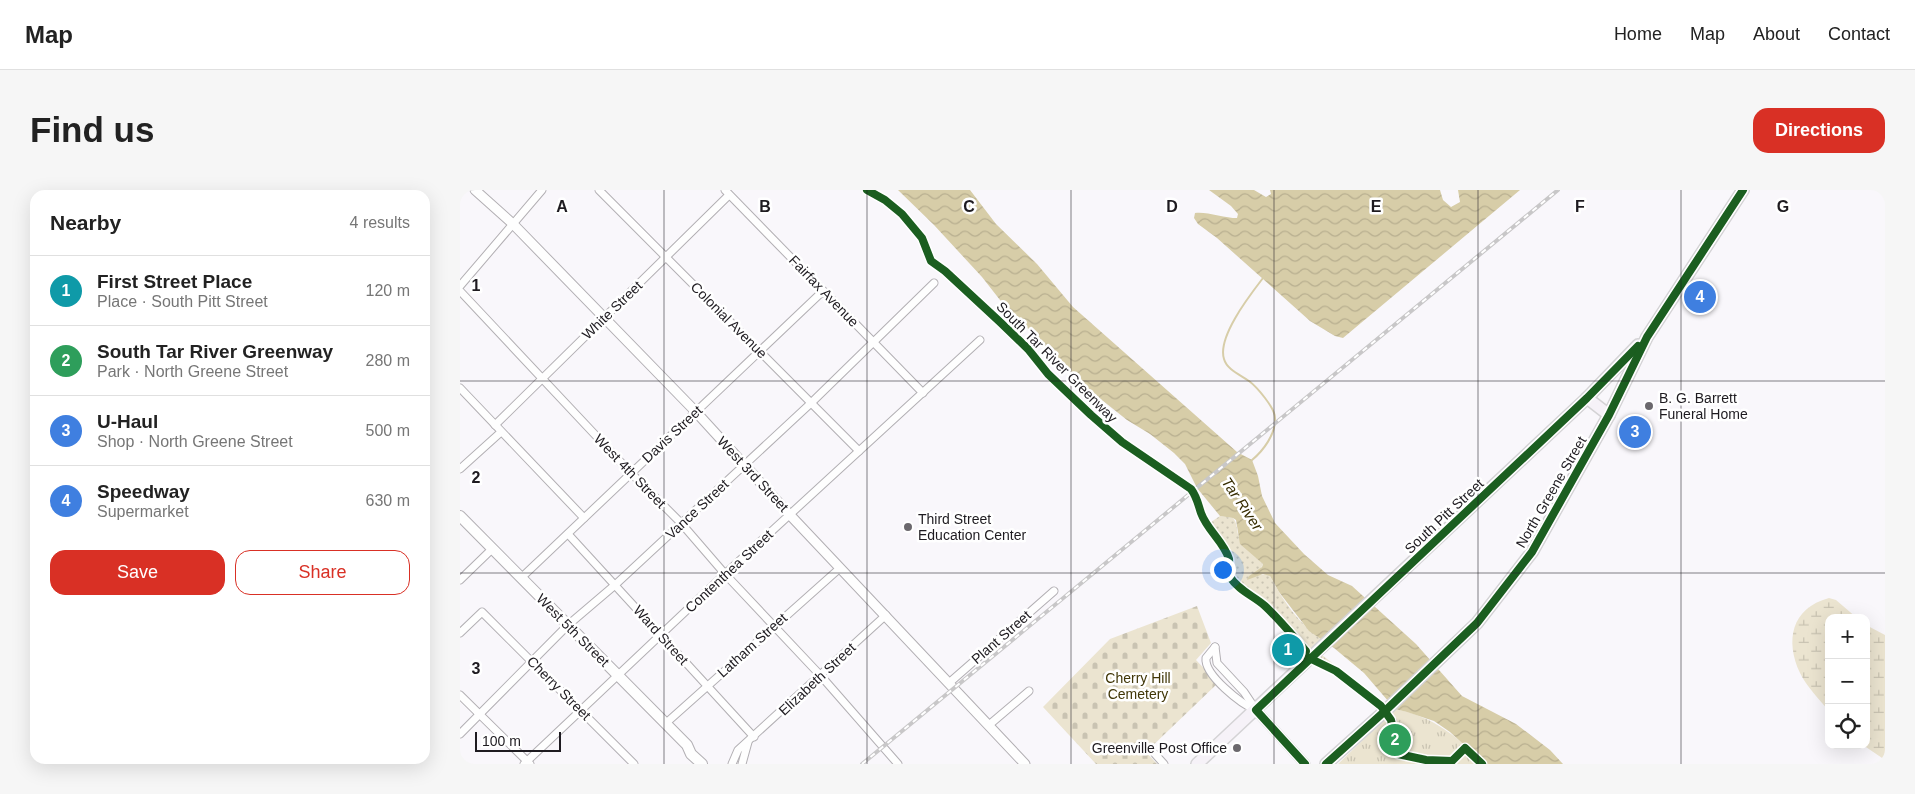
<!DOCTYPE html>
<html lang="en">
<head>
<meta charset="utf-8">
<style>
	:root { --surface:#fff; --page:#f6f6f6; --text:#222; --muted:#767676; --line:#e0e0e0; --accent:#d93025 }
	body { margin:0; font-family:Arial,sans-serif; background:var(--page); color:var(--text) }
	.controls { position:absolute; right:15px; bottom:15px; display:grid; overflow:hidden; border-radius:10px; box-shadow:0 5px 20px #0002 }
	.controls button { width:45px; height:45px; display:grid; place-items:center; padding:0; border:0; border-bottom:1px solid var(--line); background:var(--surface); color:var(--text); font:25px sans-serif }
	.scale { position:absolute; left:15px; bottom:12px; width:86px; box-sizing:border-box; padding-left:5px; border:2px solid #1e1b20; border-top:0; font-size:14px; line-height:18px; white-space:nowrap; color:#1e1b20; -webkit-text-stroke:4px #fff; paint-order:stroke }
	.you { position:absolute; left:762px; top:379px; width:18px; height:18px; margin:-12px; border:4px solid #fff; border-radius:50%; background:#1a73e8; box-shadow:0 0 0 8px #1a73e833 }
	.badge { display:grid; place-items:center; width:32px; height:32px; border-radius:50%; background:var(--accent); color:#fff; font-size:16px; font-weight:700 }
	.pin { position:absolute; translate:-50% -50%; border:2px solid #fff; box-shadow:0 1px 5px #0006 }
	.list { margin:0; padding:0; list-style:none }
	h2 { display:flex; justify-content:space-between; align-items:center; height:65px; margin:0; padding:0 20px; font-size:21px }
	h2 small { font-size:16px; font-weight:400; color:var(--muted) }
	.list li { display:grid; grid-template-columns:32px 1fr auto; gap:15px; align-items:center; box-sizing:border-box; height:70px; padding:0 20px; border-top:1px solid var(--line) }
	.list b { display:block; font-size:19px; white-space:nowrap }
	.list p { margin:0; font-size:16px; white-space:nowrap; color:var(--muted) }
	.list em { font-size:16px; font-style:normal; color:var(--muted) }
	.actions { display:flex; gap:10px; padding:15px 20px }
	.actions a { flex:1; padding:11px 0; border:1px solid var(--accent); border-radius:15px; text-align:center; font-size:18px; color:var(--accent) }
	.actions .main { background:var(--accent); color:#fff }
	.icon { flex:none; width:28px; height:28px; fill:none; stroke:currentColor; stroke-width:2; stroke-linecap:round; stroke-linejoin:round }
	.map { position:relative; flex:none; width:1425px; height:574px; overflow:hidden; border-radius:15px }
	header { display:flex; align-items:center; gap:30px; box-sizing:border-box; height:70px; padding:0 25px; background:var(--surface); border-bottom:1px solid var(--line) }
	header strong { font-size:24px }
	nav { display:flex; gap:28px; margin-inline-start:auto; font-size:18px }
	.intro { display:flex; align-items:center; justify-content:space-between; box-sizing:border-box; height:120px; padding:0 30px }
	h1 { margin:0; font-size:35px }
	.button { padding:12px 22px; border-radius:15px; background:var(--accent); color:#fff; font-size:18px; font-weight:700 }
	main { display:flex; gap:30px; padding:0 30px }
	aside { flex:1; background:var(--surface); border-radius:15px; box-shadow:0 5px 20px #0002 }
	.map>svg:first-child { display:block }
	.grass { fill:url(#grass-dots) }
	.wetland { fill:url(#wetland-marsh) }
	.cemetery { fill:url(#cemetery-stones) }
	.park { fill:url(#park-tufts) }
	.water { fill:url(#water-waves) }
	.lines { fill:none; stroke-linecap:round; stroke-linejoin:round }
	.stream { stroke:#d7cda8; stroke-width:2 }
	.minor-casing { stroke:#b2afb3; stroke-width:9 }
	.tertiary-casing { stroke:#b2afb3; stroke-width:11 }
	.secondary-casing { stroke:#b2afb3; stroke-width:12 }
	.primary-casing { stroke:#d4d3d5; stroke-width:14 }
	.minor { stroke:#fefefe; stroke-width:7 }
	.tertiary { stroke:#fefefe; stroke-width:9 }
	.secondary { stroke:#fefefe; stroke-width:10 }
	.primary { stroke:#f6f2f8; stroke-width:11 }
	.rail-casing { stroke:#c8c7c8; stroke-width:4 }
	.rail { stroke:#fff; stroke-width:2; stroke-dasharray:5.5; stroke-linecap:butt }
	.cycleway-casing { stroke:#fff; stroke-width:11 }
	.cycleway { stroke:#1b5e20; stroke-width:8 }
	.grid { fill:none; stroke:#1e1b20; stroke-width:1; stroke-opacity:0.55 }
	.poi-dot { fill:#6b686d; stroke:#fff; stroke-width:2 }
	.labels { text-anchor:middle; stroke-width:5; stroke-linejoin:round; paint-order:stroke }
	.street-label { font-size:14px; fill:#1e1b20; stroke:#fff }
	.poi-label { font-size:14px; fill:#1e1b20; stroke:#fff; text-anchor:start }
	.park-label { font-size:14px; fill:#403607; stroke:#fff }
	.water-label { font-size:15px; font-style:italic; fill:#362c00; stroke:#fff }
	.grid-label { font-size:16px; text-anchor:middle; font-weight:bold; fill:#1e1b20; stroke:#fff; stroke-width:5; stroke-linejoin:round; paint-order:stroke }
</style>
</head>
<body>
<header>
<strong>Map</strong>
<nav><a>Home</a><a>Map</a><a>About</a><a>Contact</a></nav>
</header>
<div class="intro"><h1>Find us</h1><a class="button">Directions</a></div>
<main>
<aside>
<h2>Nearby<small>4 results</small></h2>
<ul class="list">
<li><span class="badge" style="background:#0f9aa8">1</span><div><b>First Street Place</b><p>Place · South Pitt Street</p></div><em>120 m</em></li>
<li><span class="badge" style="background:#2e9e5b">2</span><div><b>South Tar River Greenway</b><p>Park · North Greene Street</p></div><em>280 m</em></li>
<li><span class="badge" style="background:#3f7fe0">3</span><div><b>U-Haul</b><p>Shop · North Greene Street</p></div><em>500 m</em></li>
<li><span class="badge" style="background:#3f7fe0">4</span><div><b>Speedway</b><p>Supermarket</p></div><em>630 m</em></li>
</ul>
<div class="actions"><a class="main">Save</a><a>Share</a></div>
</aside>
<div class="map">
<svg width="1425" height="574" viewBox="0 0 1425 574">
	<defs>
		<pattern id="grass-dots" width="8" height="8" patternUnits="userSpaceOnUse" patternTransform="scale(1.25)"><rect width="8" height="8" fill="#ebe4d0"/><path d="M2 2h.1M6 6h.1" fill="none" stroke="#c9c3b2" stroke-width="1.8" stroke-linecap="round"/></pattern>
		<pattern id="wetland-marsh" width="20" height="14" patternUnits="userSpaceOnUse" patternTransform="scale(1.25)"><rect width="20" height="14" fill="#ebe4d0"/><path d="M1 5h8M5 5V1M11 12h8M15 12V8" fill="none" stroke="#c9c3b2"/></pattern>
		<pattern id="cemetery-stones" width="16" height="16" patternUnits="userSpaceOnUse" patternTransform="scale(1.25)"><rect width="16" height="16" fill="#ebe4d0"/><path d="M2 7V4a2 2 0 0 1 4 0v3zM10 15v-3a2 2 0 0 1 4 0v3z" fill="#c9c3b2"/></pattern>
		<pattern id="park-tufts" width="24" height="20" patternUnits="userSpaceOnUse" patternTransform="scale(1.25)"><rect width="24" height="20" fill="#ebe4d0"/><path d="M3 7l-1-3M5 7V3M7 7l1-3M15 17l-1-3M17 17v-4M19 17l1-3" fill="none" stroke="#c9c3b2"/></pattern>
		<pattern id="water-waves" width="16" height="10" patternUnits="userSpaceOnUse" patternTransform="scale(1.25)"><rect width="16" height="10" fill="#d7cda8"/><path d="M0 5q4-4 8 0t8 0" fill="none" stroke="#b8af90"/></pattern>
	</defs>
	<rect width="100%" height="100%" fill="#f9f7fb"/>
	<!-- grass -->
	<path class="grass" d="M 760,326 L 773,328 C 778,334 776,340 779,347 C 784,359 795,365 803,374 L 800,380 L 800,385 L 807,384 L 810,386 C 822,410 840,435 862,450 L 850,462 L 806,415 L 783,398 L 775,390 L 775,378 L 773,371 L 748,334 Z"/>
	<!-- wetland -->
	<g class="wetland">
		<path d="M 1369,408 L 1376,410 L 1397,428 L 1369,428 L 1369,521 C 1359,509 1347,497 1340,483 C 1325,451 1331,418 1369,408 Z"/>
		<path d="M 1406,435 L 1425,445 L 1425,570 L 1403,555 L 1406,555 Z"/>
	</g>
	<!-- cemetery -->
	<path class="cemetery" d="M 737,416 L 751,453 L 736,470 L 758,493 L 686,562 L 697,574 L 636,574 L 583,517 L 650,449 Z"/>
	<!-- park -->
	<g class="park">
		<path d="M 862,465 L 923,513 L 916,519 L 875,483 L 853,474 L 855,469 Z"/>
		<path d="M 935,519 C 975,527 997,547 1025,574 L 878,574 Z"/>
	</g>
	<!-- water -->
	<g class="water">
		<path d="M 438,0 L 510,0 L 536,34 L 577,74 L 613,117 L 777,262 L 792,270 L 798,286 L 802,306 L 815,333 L 844,364 L 868,385 L 892,396 L 956,454 L 1002,506 L 1056,534 L 1090,560 L 1103,574 L 1025,574 L 990,542 L 974,531 L 947,522 L 935,519 L 904,483 L 874,458 L 849,441 L 819,402 L 810,386 L 803,384 L 787,390 L 789,386 L 802,377 L 803,374 L 780,354 L 776,330 L 773,328 L 760,326 L 737,298 L 725,274 L 714,263 L 690,244 L 667,230 L 623,195 L 540,110 L 522,87 L 474,35 Z"/>
		<path d="M 749,0 L 794,0 L 806,7 L 811,4 L 810,0 L 980,0 L 983,10 L 991,17 L 1000,12 L 998,0 L 1060,0 L 883,148 L 875,146 L 850,131 L 757,48 L 738,34 L 734,28 L 735,23 C 745,21 765,28 777,28 L 778,24 L 771,16 Z"/>
	</g>
	<g class="lines">
		<!-- stream -->
		<path class="stream" d="M 792,270 C 803,261 816,244 815,228 C 815,218 797,197 789,191 C 781,185 767,180 764,169 C 757,147 790,105 803,88"/>
		<!-- minor casing -->
		<g class="minor-casing">
			<g id="minor">
				<path d="M 139,0 L 399,261"/>
				<path d="M 265,0 L 463,203"/>
				<path d="M 0,96 L 82,0"/>
				<path d="M 0,101 L 171,283 L 221,333 L 265,384 L 361,486 L 438,574"/>
				<path d="M 0,198 L 124,328"/>
				<path d="M 35,235 L 269,5"/>
				<path d="M 0,279 L 41,242"/>
				<path d="M 108,344 L 294,547"/>
				<path d="M 61,388 L 363,101"/>
				<path d="M 0,390 L 32,359"/>
				<path d="M 0,443 L 22,422 L 174,574"/>
				<path d="M 755,457 L 746,468 C 744,485 781,514 796,520"/>
				<path d="M 755,457 L 757,473 L 784,502 L 796,520"/>
				<path d="M 489,493 L 594,401"/>
				<path d="M 0,505 L 70,574"/>
				<path d="M 205,534 L 380,378"/>
				<path d="M 529,535 L 569,501"/>
				<path d="M 0,544 L 108,435 L 155,395 L 350,214 L 474,93"/>
				<path d="M 695,564 L 704,574"/>
				<path d="M 64,574 L 265,384 L 520,150"/>
				<path d="M 272,574 L 278,560 L 426,425"/>
				<path d="M 282,574 L 288,552"/>
			</g>
		</g>
		<!-- tertiary casing -->
		<g class="tertiary-casing">
			<g id="tertiary">
				<path d="M 15,0 L 53,34 L 236,222 L 330,325 L 565,574"/>
				<path d="M 796,520 L 845,574"/>
			</g>
		</g>
		<!-- secondary casing -->
		<g class="secondary-casing">
			<path id="secondary" d="M 0,326 L 227,555 L 231,564 L 242,574"/>
		</g>
		<!-- primary casing -->
		<g class="primary-casing">
			<g id="primary">
				<path d="M 1127,208 L 1149,225"/>
				<path d="M 737,574 L 1127,208 L 1178,155"/>
				<path d="M 866,574 L 925,521 L 1017,433 L 1072,362 L 1149,225 L 1187,147 L 1283,0"/>
			</g>
		</g>
		<!-- minor -->
		<use href="#minor" class="minor"/>
		<!-- tertiary -->
		<use href="#tertiary" class="tertiary"/>
		<!-- secondary -->
		<use href="#secondary" class="secondary"/>
		<!-- primary -->
		<use href="#primary" class="primary"/>
		<!-- rail casing -->
		<g class="rail-casing">
			<path id="rail" d="M 402,574 L 1098,0"/>
		</g>
		<!-- rail -->
		<use href="#rail" class="rail"/>
		<!-- cycleway casing -->
		<g class="cycleway-casing">
			<g id="cycleway">
				<path d="M 407,0 L 425,10 L 442,24 L 462,48 L 471,71 L 485,81 L 540,132 L 568,159 L 588,184 L 631,225 L 662,252 L 731,299 C 737,307 738,314 741,323 C 747,340 764,352 769,369 C 770,376 766,381 770,387 C 779,401 794,406 805,416 C 820,430 833,446 846,461 L 845,466 L 876,481 L 921,516 L 931,530 L 938,564 L 966,570 L 992,571 L 1005,558 L 1022,574"/>
				<path d="M 845,574 L 796,520 L 1127,208 L 1178,156"/>
				<path d="M 866,574 L 925,521 L 1017,433 L 1072,362 L 1149,225 L 1187,147 L 1283,0"/>
			</g>
		</g>
		<!-- cycleway -->
		<use href="#cycleway" class="cycleway"/>
	</g>
	<!-- grid -->
	<path class="grid" d="M 204,0 L 204,574M 407,0 L 407,574M 611,0 L 611,574M 814,0 L 814,574M 1018,0 L 1018,574M 1221,0 L 1221,574M 0,191 L 1425,191M 0,383 L 1425,383"/>
	<!-- markers -->
	<g class="poi-dot">
		<circle cx="1189" cy="216" r="5"/>
		<circle cx="448" cy="337" r="5"/>
		<circle cx="777" cy="558" r="5"/>
	</g>
	<g class="labels">
		<!-- street labels -->
		<g class="street-label">
			<text transform="translate(364 101) rotate(46)" y="5">Fairfax Avenue</text>
			<text transform="translate(152 120) rotate(-44)" y="5">White Street</text>
			<text transform="translate(269 130) rotate(45)" y="5">Colonial Avenue</text>
			<text transform="translate(597 172) rotate(45)" y="5">South Tar River Greenway</text>
			<text transform="translate(212 244) rotate(-43)" y="5">Davis Street</text>
			<text transform="translate(170 281) rotate(46)" y="5">West 4th Street</text>
			<text transform="translate(293 284) rotate(47)" y="5">West 3rd Street</text>
			<text transform="translate(1091 302) rotate(-60)" y="5">North Greene Street</text>
			<text transform="translate(237 319) rotate(-43)" y="5">Vance Street</text>
			<text transform="translate(984 326) rotate(-43)" y="5">South Pitt Street</text>
			<text transform="translate(269 381) rotate(-43)" y="5">Contenthea Street</text>
			<text transform="translate(113 440) rotate(45)" y="5">West 5th Street</text>
			<text transform="translate(201 445) rotate(48)" y="5">Ward Street</text>
			<text transform="translate(541 447) rotate(-41)" y="5">Plant Street</text>
			<text transform="translate(292 455) rotate(-42)" y="5">Latham Street</text>
			<text transform="translate(357 489) rotate(-43)" y="5">Elizabeth Street</text>
			<text transform="translate(99 498) rotate(45)" y="5">Cherry Street</text>
		</g>
		<!-- poi labels -->
		<g class="poi-label">
			<text x="1199" y="213">B. G. Barrett<tspan x="1199" dy="16">Funeral Home</tspan></text>
			<text x="458" y="334">Third Street<tspan x="458" dy="16">Education Center</tspan></text>
			<text x="767" y="563" text-anchor="end">Greenville Post Office</text>
		</g>
		<!-- park labels -->
		<g class="park-label">
			<text x="678" y="493">Cherry Hill<tspan x="678" dy="16">Cemetery</tspan></text>
		</g>
		<!-- water labels -->
		<g class="water-label">
			<text transform="translate(782 314) rotate(56)" y="5">Tar River</text>
		</g>
	</g>
	<g class="grid-label">
		<text x="102" y="22">A</text>
		<text x="305" y="22">B</text>
		<text x="509" y="22">C</text>
		<text x="712" y="22">D</text>
		<text x="916" y="22">E</text>
		<text x="1120" y="22">F</text>
		<text x="1323" y="22">G</text>
		<text x="16" y="101">1</text>
		<text x="16" y="293">2</text>
		<text x="16" y="484">3</text>
	</g>
</svg>
<div class="controls">
<button>+</button>
<button>−</button>
<button><svg class="icon" aria-label="locate" viewBox="0 0 24 24"><circle cx="12" cy="12" r="6"/><path d="M12 2v4M12 18v4M2 12h4M18 12h4"/></svg></button>
</div>
<div class="scale">100 m</div>
<div class="you"></div>
<div class="pin badge" style="left:828px;top:460px;background:#0f9aa8">1</div>
<div class="pin badge" style="left:935px;top:550px;background:#2e9e5b">2</div>
<div class="pin badge" style="left:1175px;top:242px;background:#3f7fe0">3</div>
<div class="pin badge" style="left:1240px;top:107px;background:#3f7fe0">4</div>
</div>
</main>
</body>
</html>
